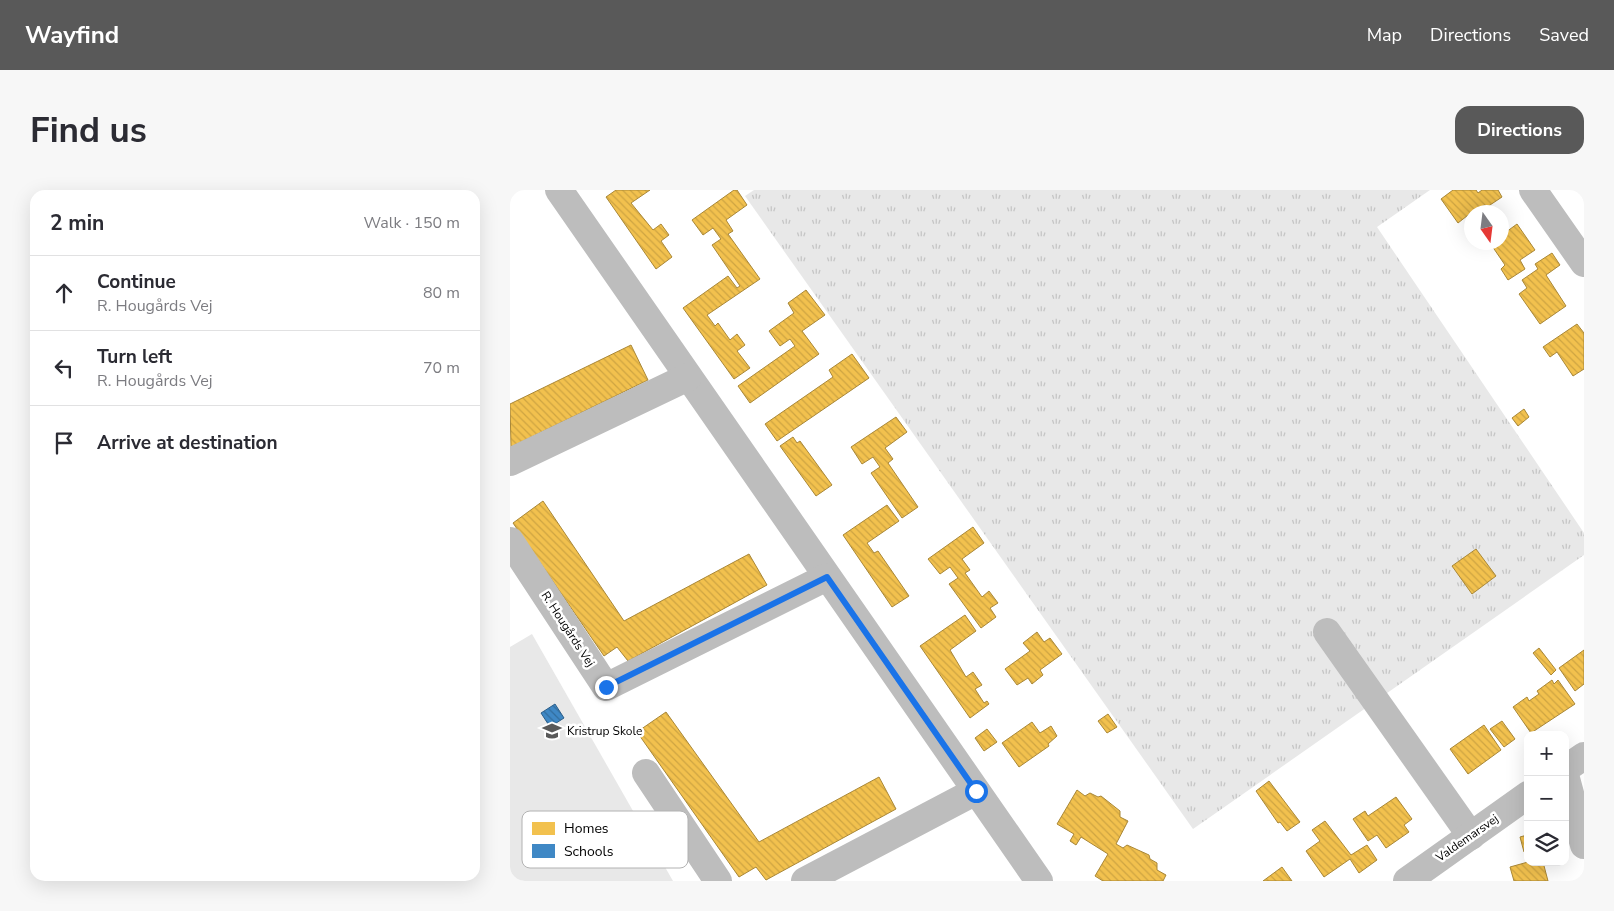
<!DOCTYPE html>
<html lang="en">
<head>
<meta charset="utf-8">
<style>
	:root { --surface:#fff; --page:#f7f7f7; --text:#2b2b33; --muted:#7c7c81; --line:#e1e1e2; --accent:#595959 }
	body { margin:0; font-family:"Nunito Sans",sans-serif; background:var(--page); color:var(--text) }
	.controls { position:absolute; right:15px; bottom:15px; display:grid; overflow:hidden; border-radius:10px; box-shadow:0 5px 20px #0002 }
	.controls button { width:45px; height:45px; display:grid; place-items:center; padding:0; border:0; border-bottom:1px solid var(--line); background:var(--surface); color:var(--text); font:25px sans-serif }
	.compass { position:absolute; left:954px; top:15px; width:45px; height:45px; border-radius:50%; background:var(--surface); box-shadow:0 5px 20px #0002; rotate:166deg }
	.stop { position:absolute; width:15px; height:15px; margin:-11px; border:4px solid #1a73e8; border-radius:50%; background:#fff }
	.stop.end { background:#1a73e8; border-color:#fff; box-shadow:0 1px 5px #0008 }
	.list { margin:0; padding:0; list-style:none }
	h2 { display:flex; justify-content:space-between; align-items:center; height:65px; margin:0; padding:0 20px; font-size:21px }
	h2 small { font-size:16px; font-weight:400; color:var(--muted) }
	.list li { display:grid; grid-template-columns:32px 1fr auto; gap:15px; align-items:center; box-sizing:border-box; height:75px; padding:0 20px; border-top:1px solid var(--line) }
	.list b { display:block; font-size:19px; white-space:nowrap }
	.list p { margin:0; font-size:16px; white-space:nowrap; color:var(--muted) }
	.list em { font-size:16px; font-style:normal; color:var(--muted) }
	.icon { flex:none; width:28px; height:28px; fill:none; stroke:currentColor; stroke-width:2; stroke-linecap:round; stroke-linejoin:round }
	.map { position:relative; flex:none; width:1074px; height:691px; overflow:hidden; border-radius:15px }
	header { display:flex; align-items:center; gap:30px; box-sizing:border-box; height:70px; padding:0 25px; background:var(--accent); color:#fff }
	header strong { font-size:24px }
	nav { display:flex; gap:28px; margin-inline-start:auto; font-size:18px }
	.intro { display:flex; align-items:center; justify-content:space-between; box-sizing:border-box; height:120px; padding:0 30px }
	h1 { margin:0; font-size:35px }
	.button { padding:12px 22px; border-radius:15px; background:var(--accent); color:#fff; font-size:18px; font-weight:700 }
	main { display:flex; gap:30px; padding:0 30px }
	aside { flex:1; background:var(--surface); border-radius:15px; box-shadow:0 5px 20px #0002 }
	.map>svg:first-child { display:block }
	.grass { fill:#e8e8e8 }
	.park { fill:url(#park-tufts) }
	.homes { fill:url(#homes-back-hatch); stroke:#a98737 }
	.schools { fill:url(#schools-back-hatch); stroke:#2c5f8a }
	.lines { fill:none; stroke-linecap:round; stroke-linejoin:round }
	.minor { stroke:#bdbdbd; stroke-width:28 }
	.route { stroke:#1a73e8; stroke-width:6 }
	.labels { text-anchor:middle; stroke-width:5; stroke-linejoin:round; paint-order:stroke }
	.street-label { font-size:12px; fill:#000; stroke:#fff }
	.poi-label { font-size:12px; fill:#000; stroke:#fff; text-anchor:start }
	.key { fill:#fff; stroke:#b2b2b2; stroke-width:1 }
	.key-label { font-size:14px; fill:#000 }
</style>
</head>
<body>
<header>
<strong>Wayfind</strong>
<nav><a>Map</a><a>Directions</a><a>Saved</a></nav>
</header>
<div class="intro"><h1>Find us</h1><a class="button">Directions</a></div>
<main>
<aside>
<h2>2 min<small>Walk · 150 m</small></h2>
<ul class="list">
<li><svg class="icon" aria-label="ahead" viewBox="0 0 24 24"><path d="M12 20V5M6 11l6-6 6 6"/></svg><div><b>Continue</b><p>R. Hougårds Vej</p></div><em>80 m</em></li>
<li><svg class="icon" aria-label="left" viewBox="0 0 24 24"><path d="M17 20v-9H6M10 6l-5 5 5 5"/></svg><div><b>Turn left</b><p>R. Hougårds Vej</p></div><em>70 m</em></li>
<li><svg class="icon" aria-label="arrive" viewBox="0 0 24 24"><path d="M6 21V4h12l-3 4 3 4H6"/></svg><div><b>Arrive at destination</b></div></li>
</ul>
</aside>
<div class="map">
<svg width="1074" height="691" viewBox="0 0 1074 691">
	<defs>
		<pattern id="park-tufts" width="24" height="20" patternUnits="userSpaceOnUse" patternTransform="scale(1.25)"><rect width="24" height="20" fill="#e8e8e8"/><path d="M3 7l-1-3M5 7V3M7 7l1-3M15 17l-1-3M17 17v-4M19 17l1-3" fill="none" stroke="#c5c5c5"/></pattern>
		<pattern id="homes-back-hatch" width="6" height="6" patternUnits="userSpaceOnUse" patternTransform="scale(1.25)"><rect width="6" height="6" fill="#f2c14e"/><path d="M-1 5l2 2M0 0l6 6M5-1l2 2" fill="none" stroke="#cea442"/></pattern>
		<pattern id="schools-back-hatch" width="6" height="6" patternUnits="userSpaceOnUse" patternTransform="scale(1.25)"><rect width="6" height="6" fill="#3f88c5"/><path d="M-1 5l2 2M0 0l6 6M5-1l2 2" fill="none" stroke="#326d9e"/></pattern>
	</defs>
	<rect width="100%" height="100%" fill="#fff"/>
	<!-- grass -->
	<path class="grass" d="M 22,444 L 163,691 L 0,691 L 0,457 Z"/>
	<!-- park -->
	<path class="park" d="M 244,0 L 920,0 L 867,37 L 1074,343 L 1074,365 L 683,639 L 235,6 Z"/>
	<!-- homes -->
	<g class="homes">
		<path d="M 106,0 L 140,0 L 121,13 L 143,40 L 151,34 L 159,45 L 151,51 L 162,67 L 146,79 L 96,7 Z"/>
		<path d="M 224,0 L 227,0 L 237,15 L 216,30 L 223,41 L 218,44 L 250,89 L 197,125 L 205,136 L 208,133 L 220,150 L 227,144 L 235,155 L 227,161 L 240,178 L 224,189 L 173,118 L 218,86 L 227,98 L 230,96 L 202,55 L 211,49 L 203,38 L 193,45 L 182,30 Z"/>
		<path d="M 943,0 L 966,0 L 968,3 L 972,0 L 988,0 L 992,7 L 977,17 L 975,15 L 962,22 L 948,33 L 931,9 Z"/>
		<path d="M 1007,34 L 1025,60 L 1010,70 L 1015,79 L 998,90 L 991,79 L 995,75 L 980,53 L 992,52 L 992,45 Z"/>
		<path d="M 1042,63 L 1050,75 L 1036,85 L 1056,116 L 1030,134 L 1009,104 L 1017,98 L 1012,90 L 1028,79 L 1025,74 Z"/>
		<path d="M 296,100 L 315,125 L 292,141 L 309,164 L 240,213 L 228,196 L 285,156 L 280,149 L 270,156 L 259,141 L 284,123 L 278,113 Z"/>
		<path d="M 1067,134 L 1074,143 L 1074,179 L 1063,186 L 1047,162 L 1040,167 L 1033,157 Z"/>
		<path d="M 121,155 L 138,190 L 1,257 L 0,214 Z"/>
		<path d="M 342,164 L 359,188 L 267,251 L 255,234 L 323,187 L 319,180 Z"/>
		<path d="M 1014,219 L 1019,227 L 1008,236 L 1002,228 Z"/>
		<path d="M 386,227 L 397,242 L 375,258 L 383,269 L 378,273 L 408,317 L 392,328 L 361,283 L 370,277 L 363,267 L 352,274 L 341,257 Z"/>
		<path d="M 283,247 L 287,253 L 290,251 L 322,295 L 306,306 L 270,256 Z"/>
		<path d="M 33,311 L 114,431 L 239,364 L 257,395 L 118,471 L 107,457 L 94,466 L 3,333 Z"/>
		<path d="M 377,315 L 389,331 L 357,353 L 364,363 L 368,361 L 399,406 L 382,417 L 333,345 Z"/>
		<path d="M 463,337 L 474,353 L 452,369 L 460,380 L 455,383 L 472,407 L 479,401 L 488,413 L 480,418 L 486,427 L 471,438 L 439,394 L 448,388 L 440,377 L 430,384 L 418,369 Z"/>
		<path d="M 966,359 L 986,386 L 962,404 L 942,376 Z"/>
		<path d="M 455,425 L 466,441 L 440,460 L 456,487 L 463,482 L 472,495 L 465,499 L 474,513 L 477,511 L 479,514 L 460,528 L 410,456 Z"/>
		<path d="M 527,442 L 534,452 L 540,448 L 552,464 L 530,480 L 533,485 L 522,494 L 518,488 L 507,495 L 495,479 L 520,461 L 513,453 Z"/>
		<path d="M 1029,458 L 1046,480 L 1041,485 L 1023,463 Z"/>
		<path d="M 1074,460 L 1074,494 L 1065,501 L 1049,478 Z"/>
		<path d="M 1042,490 L 1044,494 L 1048,490 L 1065,514 L 1021,543 L 1003,517 L 1017,507 L 1019,511 L 1029,504 L 1027,501 Z"/>
		<path d="M 156,522 L 249,652 L 369,587 L 386,619 L 256,690 L 246,677 L 229,687 L 127,542 Z"/>
		<path d="M 598,524 L 607,537 L 597,543 L 588,531 Z"/>
		<path d="M 992,531 L 1005,549 L 994,557 L 980,539 Z"/>
		<path d="M 522,532 L 530,543 L 541,536 L 547,546 L 538,554 L 539,556 L 509,577 L 492,553 Z"/>
		<path d="M 974,535 L 991,560 L 958,584 L 940,559 Z"/>
		<path d="M 477,539 L 487,552 L 474,561 L 465,548 Z"/>
		<path d="M 759,591 L 790,632 L 777,641 L 770,632 L 768,633 L 746,601 Z"/>
		<path d="M 567,600 L 575,606 L 580,603 L 588,607 L 591,606 L 610,621 L 610,627 L 618,631 L 606,654 L 613,658 L 617,655 L 639,665 L 640,669 L 647,673 L 647,680 L 656,685 L 653,691 L 593,691 L 585,686 L 598,664 L 571,647 L 566,655 L 560,651 L 564,644 L 547,634 Z"/>
		<path d="M 886,607 L 902,629 L 894,635 L 899,642 L 876,658 L 867,645 L 858,651 L 843,629 L 855,621 L 858,626 Z"/>
		<path d="M 815,631 L 841,665 L 857,655 L 867,670 L 849,683 L 840,669 L 814,687 L 796,661 L 810,651 L 802,640 Z"/>
		<path d="M 1017,645 L 1018,661 L 1014,662 L 1010,647 Z"/>
		<path d="M 1018,672 L 1033,672 L 1038,691 L 1004,691 L 1000,677 Z"/>
		<path d="M 772,677 L 782,691 L 753,691 Z"/>
	</g>
	<!-- schools -->
	<path class="schools" d="M 45,514 L 54,528 L 40,537 L 31,523 Z"/>
	<g class="lines">
		<!-- minor -->
		<g class="minor">
			<path d="M 49,0 L 529,691"/>
			<path d="M 1023,0 L 1074,73"/>
			<path d="M 0,272 L 178,187"/>
			<path d="M 0,351 L 96,497 L 317,387"/>
			<path d="M 817,442 L 961,646"/>
			<path d="M 1055,579 L 1074,566"/>
			<path d="M 136,583 L 208,691"/>
			<path d="M 1055,585 L 1074,655"/>
			<path d="M 295,691 L 466,601"/>
			<path d="M 897,691 L 1018,605"/>
		</g>
	</g>
	<g class="lines">
		<!-- route -->
		<path class="route" d="M 96,497 L 317,387 L 466,601"/>
	</g>
	<!-- icons -->
	<defs>
		<g id="school-bare" transform="scale(1.5)"><path d="M0-5L7-2L0 1L-7-2ZM-4 1L0 2.5L4 1V4Q0 6-4 4Z" fill="#595959" stroke="#fff" stroke-width="2.5" paint-order="stroke"/></g>
	</defs>
	<g fill-rule="evenodd">
		<use href="#school-bare" x="42" y="541"/>
	</g>
	<g class="labels">
		<!-- street labels -->
		<g class="street-label">
			<text transform="translate(58 439) rotate(57)" y="4">R. Hougårds Vej</text>
			<text transform="translate(957 648) rotate(-35)" y="4">Valdemarsvej</text>
		</g>
		<!-- poi labels -->
		<g class="poi-label">
			<text x="57" y="545">Kristrup Skole</text>
		</g>
	</g>
	<!-- legend -->
	<rect x="12" y="621" width="166" height="57" rx="8" class="key"/>
	<rect x="22" y="632" width="23" height="13" fill="#f2c14e"/>
	<rect x="22" y="654" width="23" height="14" fill="#3f88c5"/>
	<g class="key-label">
		<text x="54" y="643">Homes</text>
		<text x="54" y="666">Schools</text>
	</g>
</svg>
<div class="controls">
<button>+</button>
<button>−</button>
<button><svg class="icon" aria-label="layers" viewBox="0 0 24 24"><path d="M12 4l9 5-9 5-9-5zM3 14l9 5 9-5"/></svg></button>
</div>
<svg class="compass" viewBox="-18 -18 36 36"><path d="M0-13l5 13h-10z" fill="#e53935"/><path d="M0 13l5-13h-10z" fill="#7c7c81"/></svg>
<div class="stop" style="left:466px;top:601px"></div>
<div class="stop end" style="left:96px;top:497px"></div>
</div>
</main>
</body>
</html>
